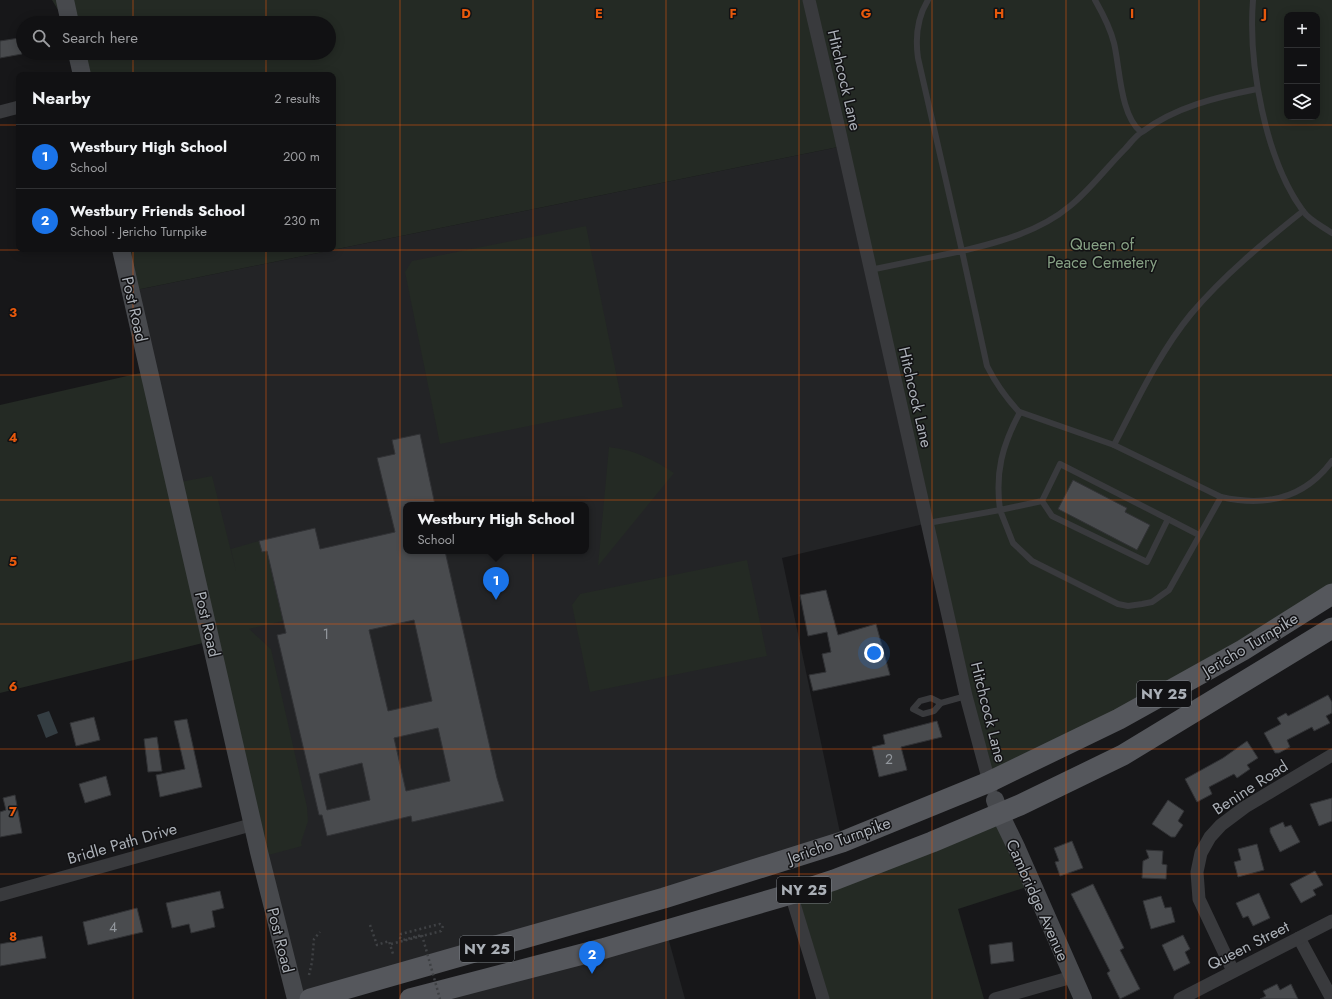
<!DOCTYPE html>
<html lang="en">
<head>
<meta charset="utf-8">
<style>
	:root { --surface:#111113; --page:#1a1a1c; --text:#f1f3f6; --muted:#9c9da0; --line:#303133; --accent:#1a73e8 }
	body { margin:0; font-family:Jost,sans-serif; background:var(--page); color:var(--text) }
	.controls { position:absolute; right:12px; top:12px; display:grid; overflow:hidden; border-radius:8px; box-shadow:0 2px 10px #0003 }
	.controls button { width:36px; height:36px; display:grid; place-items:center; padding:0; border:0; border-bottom:1px solid var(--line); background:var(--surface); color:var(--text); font:20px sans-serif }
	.you { position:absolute; left:874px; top:653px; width:14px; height:14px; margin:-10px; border:3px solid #fff; border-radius:50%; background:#1a73e8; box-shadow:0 0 0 6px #1a73e833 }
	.badge { display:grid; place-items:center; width:26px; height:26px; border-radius:50%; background:var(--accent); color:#fff; font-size:13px; font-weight:700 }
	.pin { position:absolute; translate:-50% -33px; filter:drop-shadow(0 1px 2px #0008) }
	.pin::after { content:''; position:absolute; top:21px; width:14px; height:12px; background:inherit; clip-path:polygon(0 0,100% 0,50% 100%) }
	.popup { position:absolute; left:403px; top:502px; width:186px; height:52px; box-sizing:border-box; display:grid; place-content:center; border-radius:8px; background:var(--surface); filter:drop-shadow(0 1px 3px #0005); font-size:13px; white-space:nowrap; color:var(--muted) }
	.popup b { font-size:15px; color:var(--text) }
	.popup::after { content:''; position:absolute; left:50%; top:100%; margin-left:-8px; border:8px solid transparent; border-top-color:var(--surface) }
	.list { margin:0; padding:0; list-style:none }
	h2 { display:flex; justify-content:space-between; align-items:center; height:52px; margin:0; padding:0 16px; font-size:17px }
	h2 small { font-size:13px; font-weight:400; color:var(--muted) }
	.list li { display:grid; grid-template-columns:26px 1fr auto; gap:12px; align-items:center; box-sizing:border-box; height:64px; padding:0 16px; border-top:1px solid var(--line) }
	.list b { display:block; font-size:15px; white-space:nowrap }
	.list p { margin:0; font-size:13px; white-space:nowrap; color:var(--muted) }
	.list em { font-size:13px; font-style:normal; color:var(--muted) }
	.icon { flex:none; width:22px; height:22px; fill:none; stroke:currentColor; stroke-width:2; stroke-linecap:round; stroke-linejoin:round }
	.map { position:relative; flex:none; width:1332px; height:999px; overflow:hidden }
	.search { position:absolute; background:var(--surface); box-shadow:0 2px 10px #0003; left:16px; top:16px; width:320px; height:44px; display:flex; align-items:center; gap:10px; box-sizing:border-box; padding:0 14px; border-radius:22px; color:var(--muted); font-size:15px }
	.panel { position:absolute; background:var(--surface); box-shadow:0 2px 10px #0003; left:16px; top:72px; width:320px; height:180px; border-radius:8px }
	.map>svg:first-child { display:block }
	.built { fill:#232426; fill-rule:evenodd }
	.green { fill:#242a24; fill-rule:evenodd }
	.water { fill:#343d42 }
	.building { fill:#494b4e; stroke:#313235; fill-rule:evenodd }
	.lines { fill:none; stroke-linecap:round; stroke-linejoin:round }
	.path { stroke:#3f4144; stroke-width:2.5; stroke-dasharray:2 3; stroke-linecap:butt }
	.lane { stroke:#393a3d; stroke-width:6 }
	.street { stroke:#393a3d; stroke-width:13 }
	.secondary { stroke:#47494d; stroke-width:18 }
	.primary { stroke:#55575c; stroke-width:21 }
	.path-bridge { stroke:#3f4144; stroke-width:2.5; stroke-dasharray:2 3; stroke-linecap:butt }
	.grid { fill:none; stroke:#e8590c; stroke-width:1; stroke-opacity:0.55 }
	.labels { text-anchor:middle; stroke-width:3; stroke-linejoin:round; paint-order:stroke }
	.number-label { font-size:14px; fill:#92979d }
	.shield { fill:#121214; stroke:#7d8186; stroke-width:1 }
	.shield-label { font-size:15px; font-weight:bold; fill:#abb0b7 }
	.street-label { font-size:16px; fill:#abb0b7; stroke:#121214 }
	.park-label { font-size:16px; fill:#86a084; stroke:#121214 }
	.grid-label { font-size:13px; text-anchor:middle; font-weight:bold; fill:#e8590c; stroke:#121214; stroke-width:3; stroke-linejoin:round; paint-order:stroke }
</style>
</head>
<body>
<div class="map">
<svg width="1332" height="999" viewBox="0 0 1332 999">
	<rect width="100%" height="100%" fill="#171719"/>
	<!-- built -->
	<g class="built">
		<path d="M 843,146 L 928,523 L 782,558 L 842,842 L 296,999 L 131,291 ZM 406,505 L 586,505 L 586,551 L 406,551 Z"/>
		<path d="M 666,930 L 685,999 L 410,999 Z"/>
	</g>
	<!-- green -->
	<g class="green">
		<path d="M 52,0 L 1332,0 L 1332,594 L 989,782 L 843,146 L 131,291 L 121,249 L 333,249 L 333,75 L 82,75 L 77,53 L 329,53 L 329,23 L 66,23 ZM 1287,15 L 1317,15 L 1317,117 L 1287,117 Z"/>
		<path d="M 586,226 L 623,407 L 440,444 L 405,272 L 412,261 Z"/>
		<path d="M 149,371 L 175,483 L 212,476 L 236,571 L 231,549 L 259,541 L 267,553 L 283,621 L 249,629 L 271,649 L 307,807 L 308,821 L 301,842 L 302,846 L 261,857 L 211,641 L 0,693 L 0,405 Z"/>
		<path d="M 609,447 C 634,450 653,459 674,473 L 598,566 Z"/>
		<path d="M 747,560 L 767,656 L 590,692 L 572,605 L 580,594 Z"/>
		<path d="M 1000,814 L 1033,885 L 958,909 L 984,999 L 823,999 L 791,894 Z"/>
	</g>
	<!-- water -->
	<path class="water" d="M 49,711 L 58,733 L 46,738 L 37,715 Z"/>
	<!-- building -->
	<g class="building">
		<path d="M 19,38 L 22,54 L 0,58 L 0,41 Z"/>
		<path d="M 420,434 L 435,505 L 406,505 L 406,551 L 445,551 L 497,778 L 504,801 L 412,822 L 411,816 L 327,836 L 322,815 L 319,815 L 277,635 L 286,633 L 267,551 L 262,552 L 259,541 L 315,528 L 320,549 L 395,532 L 377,458 L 395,454 L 392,440 ZM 414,620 L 432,701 L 388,711 L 369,630 ZM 438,728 L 450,781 L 406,791 L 394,738 ZM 362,763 L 370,800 L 327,810 L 319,774 Z"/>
		<path d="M 1073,480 L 1127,508 L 1125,512 L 1150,525 L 1137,550 L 1058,509 Z"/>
		<path d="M 826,590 L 838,635 L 876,624 L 890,675 L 813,691 L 809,675 L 826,672 L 822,654 L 831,652 L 827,632 L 808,636 L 800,595 Z"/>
		<path d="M 1328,695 L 1332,702 L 1332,713 L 1326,716 L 1330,723 L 1314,731 L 1312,727 L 1287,740 L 1290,747 L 1279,753 L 1275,753 L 1264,733 L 1281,724 L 1277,718 L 1286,713 L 1288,716 Z"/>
		<path d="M 94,717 L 100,740 L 76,746 L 70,723 Z"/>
		<path d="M 187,719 L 202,787 L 160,797 L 156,775 L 185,769 L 174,721 Z"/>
		<path d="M 937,721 L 942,737 L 901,747 L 907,770 L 879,777 L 872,747 L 885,744 L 883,735 Z"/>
		<path d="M 157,737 L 162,771 L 148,772 L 144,739 Z"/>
		<path d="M 1247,741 L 1258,758 L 1247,765 L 1250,769 L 1237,778 L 1234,774 L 1209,787 L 1212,794 L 1197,802 L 1185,779 L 1223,758 Z"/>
		<path d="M 106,776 L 111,795 L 85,803 L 79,784 Z"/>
		<path d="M 15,795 L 22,833 L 0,837 L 0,812 L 6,810 L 3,798 Z"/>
		<path d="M 1332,798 L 1332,821 L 1319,826 L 1310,804 Z"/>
		<path d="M 1168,800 L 1184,811 L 1178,821 L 1183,825 L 1175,837 L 1171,837 L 1152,824 Z"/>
		<path d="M 1283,822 L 1285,827 L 1291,825 L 1300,842 L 1280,852 L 1270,832 L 1270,828 Z"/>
		<path d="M 1072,841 L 1083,868 L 1060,876 L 1055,862 L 1059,861 L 1054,848 Z"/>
		<path d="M 1257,844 L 1264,870 L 1238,877 L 1234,862 L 1241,860 L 1238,849 Z"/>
		<path d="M 1146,850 L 1163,851 L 1162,864 L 1167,865 L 1166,879 L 1142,878 L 1143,861 L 1149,858 Z"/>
		<path d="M 1315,871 L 1323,885 L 1313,890 L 1316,895 L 1301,903 L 1290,884 Z"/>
		<path d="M 1093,884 L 1124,948 L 1120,950 L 1140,989 L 1120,999 L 1107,973 L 1110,971 L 1071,894 Z"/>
		<path d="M 220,891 L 224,908 L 212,911 L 215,927 L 191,933 L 189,924 L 172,928 L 166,903 Z"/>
		<path d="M 1259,893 L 1270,918 L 1253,926 L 1248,916 L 1243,918 L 1236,903 Z"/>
		<path d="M 1161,896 L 1165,908 L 1171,907 L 1175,922 L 1151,929 L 1143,901 Z"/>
		<path d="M 137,908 L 143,932 L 88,945 L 83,922 Z"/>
		<path d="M 1183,935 L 1190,949 L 1185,952 L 1190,963 L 1174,971 L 1162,945 Z"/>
		<path d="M 42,936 L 46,958 L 0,966 L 0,944 Z"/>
		<path d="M 1012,942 L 1014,961 L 991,964 L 989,945 Z"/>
		<path d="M 1277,984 L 1280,990 L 1291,984 L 1298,999 L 1260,999 L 1266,996 L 1263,991 Z"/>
	</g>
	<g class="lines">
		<!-- path -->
		<g class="path">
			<path d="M 370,925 L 377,945 L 389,941 L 393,954"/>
			<path d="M 391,944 L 441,931 L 443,926 L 440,924 L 401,934 L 399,937 L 403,940 L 422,935"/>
			<path d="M 309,975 L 312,962 L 314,939 L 320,932"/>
		</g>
		<!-- lane -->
		<g class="lane">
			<path d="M 928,0 C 917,18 915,37 918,58 L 962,251 C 999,242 1039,232 1070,206 C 1089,191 1107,167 1125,149 C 1130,144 1135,136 1142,132 C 1175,107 1217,97 1257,89"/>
			<path d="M 1095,0 C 1103,14 1110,27 1114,43 C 1120,68 1120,115 1141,132"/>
			<path d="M 1253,0 C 1248,63 1265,159 1303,211 C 1310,221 1322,226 1332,233"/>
			<path d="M 870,270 L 962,251 L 987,366 C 996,384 1006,398 1020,413"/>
			<path d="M 1114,445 C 1137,401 1159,353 1191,314 C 1224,275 1263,243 1303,211"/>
			<path d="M 1221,497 C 1265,507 1304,499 1332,461"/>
			<path d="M 1168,519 L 1199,535"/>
			<path d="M 928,523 L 1000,510 L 1013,543 L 1032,561 L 1118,604 L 1128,606 L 1142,604 L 1152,602 L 1169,590 L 1221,497 L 1114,445 L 1020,412 C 1002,446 995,472 1000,510 L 1042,501 L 1060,464 L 1168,519 L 1147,562 L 1052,516 L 1042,501"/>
			<path d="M 931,698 L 941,703 L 934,711 L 923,714 L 913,709 L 920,701 Z"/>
			<path d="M 941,703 L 966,696"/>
		</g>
		<!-- street -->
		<g class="street">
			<path d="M 809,0 L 837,120 L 966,696 L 991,789"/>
			<path d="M 0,112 L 19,107"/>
			<path d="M 791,894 L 823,999"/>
			<path d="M 0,895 L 254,824"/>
			<path d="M 1299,938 L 1332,999"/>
			<path d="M 1233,971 L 1199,899 L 1197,872 L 1201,853 L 1210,837 L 1221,825 L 1245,807 L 1332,755"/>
			<path d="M 995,999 L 1072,977"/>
			<path d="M 1180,999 L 1332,921"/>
		</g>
		<!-- secondary -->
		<g class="secondary">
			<path d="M 65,0 L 70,23"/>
			<path d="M 77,53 L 82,75"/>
			<path d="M 121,249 L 259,852 L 296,999"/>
			<path d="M 995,800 L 1000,814 L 1017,849 L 1083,999"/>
		</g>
		<!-- primary -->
		<g class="primary">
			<path d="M 310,999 L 664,898 L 842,842 L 989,782 L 1119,719 L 1243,650 L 1332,594"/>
			<path d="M 410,999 L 602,949 L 791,894 L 834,880 L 932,842 L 1020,805 L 1123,755 L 1332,628"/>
		</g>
		<!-- path-bridge -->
		<path class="path-bridge" d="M 422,935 L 440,999"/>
	</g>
	<!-- grid -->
	<path class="grid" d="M 133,0 L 133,23M 266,0 L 266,23M 400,0 L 400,999M 533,0 L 533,999M 666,0 L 666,999M 799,0 L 799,999M 932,0 L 932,999M 1066,0 L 1066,999M 1199,0 L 1199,999M 133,53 L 133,75M 266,53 L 266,75M 0,125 L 19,125M 333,125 L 1332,125M 133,249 L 133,999M 266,249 L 266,999M 0,250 L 1332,250M 0,375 L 1332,375M 0,500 L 1332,500M 0,624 L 1332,624M 0,749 L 1332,749M 0,874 L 1332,874"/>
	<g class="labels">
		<!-- number labels -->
		<g class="number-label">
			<text x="326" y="639">1</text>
			<text x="889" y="764">2</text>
			<text x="113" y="932">4</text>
		</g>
		<!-- shield labels -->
		<g class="shield">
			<rect x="1137" y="681" width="54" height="26" rx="3"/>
			<rect x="777" y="877" width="54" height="26" rx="3"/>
			<rect x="460" y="936" width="54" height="26" rx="3"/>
		</g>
		<g class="shield-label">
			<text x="1164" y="699">NY 25</text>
			<text x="804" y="895">NY 25</text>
			<text x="487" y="954">NY 25</text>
		</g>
		<!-- street labels -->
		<g class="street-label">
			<text transform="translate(845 80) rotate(77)" y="6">Hitchcock Lane</text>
			<text transform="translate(135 309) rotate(77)" y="6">Post Road</text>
			<text transform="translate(916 397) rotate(77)" y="6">Hitchcock Lane</text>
			<text transform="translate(208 624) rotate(77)" y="6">Post Road</text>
			<text transform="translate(1250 644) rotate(-31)" y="6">Jericho Turnpike</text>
			<text transform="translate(989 712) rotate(76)" y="6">Hitchcock Lane</text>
			<text transform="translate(1250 787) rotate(-33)" y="6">Benine Road</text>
			<text transform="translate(839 840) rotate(-20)" y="6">Jericho Turnpike</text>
			<text transform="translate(122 843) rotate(-16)" y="6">Bridle Path Drive</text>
			<text transform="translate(1038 900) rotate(66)" y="6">Cambridge Avenue</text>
			<text transform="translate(281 940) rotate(76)" y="6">Post Road</text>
			<text transform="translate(1248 945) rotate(-27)" y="6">Queen Street</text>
		</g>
		<!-- park labels -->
		<g class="park-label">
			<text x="1102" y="250">Queen of<tspan x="1102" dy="18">Peace Cemetery</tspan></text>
		</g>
	</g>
	<g class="grid-label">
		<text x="466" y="18">D</text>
		<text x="599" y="18">E</text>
		<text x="733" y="18">F</text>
		<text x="866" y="18">G</text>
		<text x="999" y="18">H</text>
		<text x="1132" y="18">I</text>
		<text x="1265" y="18">J</text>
		<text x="13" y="317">3</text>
		<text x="13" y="442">4</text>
		<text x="13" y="566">5</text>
		<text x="13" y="691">6</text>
		<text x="13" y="816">7</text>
		<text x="13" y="941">8</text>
	</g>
</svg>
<div class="controls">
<button>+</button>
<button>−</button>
<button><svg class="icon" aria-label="layers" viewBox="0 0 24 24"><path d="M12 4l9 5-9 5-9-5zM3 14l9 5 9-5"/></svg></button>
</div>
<div class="you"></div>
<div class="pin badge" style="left:496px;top:600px">1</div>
<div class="popup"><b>Westbury High School</b>School</div>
<div class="pin badge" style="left:592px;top:974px">2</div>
<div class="search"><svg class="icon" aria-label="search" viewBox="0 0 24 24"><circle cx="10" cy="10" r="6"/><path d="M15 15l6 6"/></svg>Search here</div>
<section class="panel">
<h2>Nearby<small>2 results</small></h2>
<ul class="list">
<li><span class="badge">1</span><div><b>Westbury High School</b><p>School</p></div><em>200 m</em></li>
<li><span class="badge">2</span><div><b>Westbury Friends School</b><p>School · Jericho Turnpike</p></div><em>230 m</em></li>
</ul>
</section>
</div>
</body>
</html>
